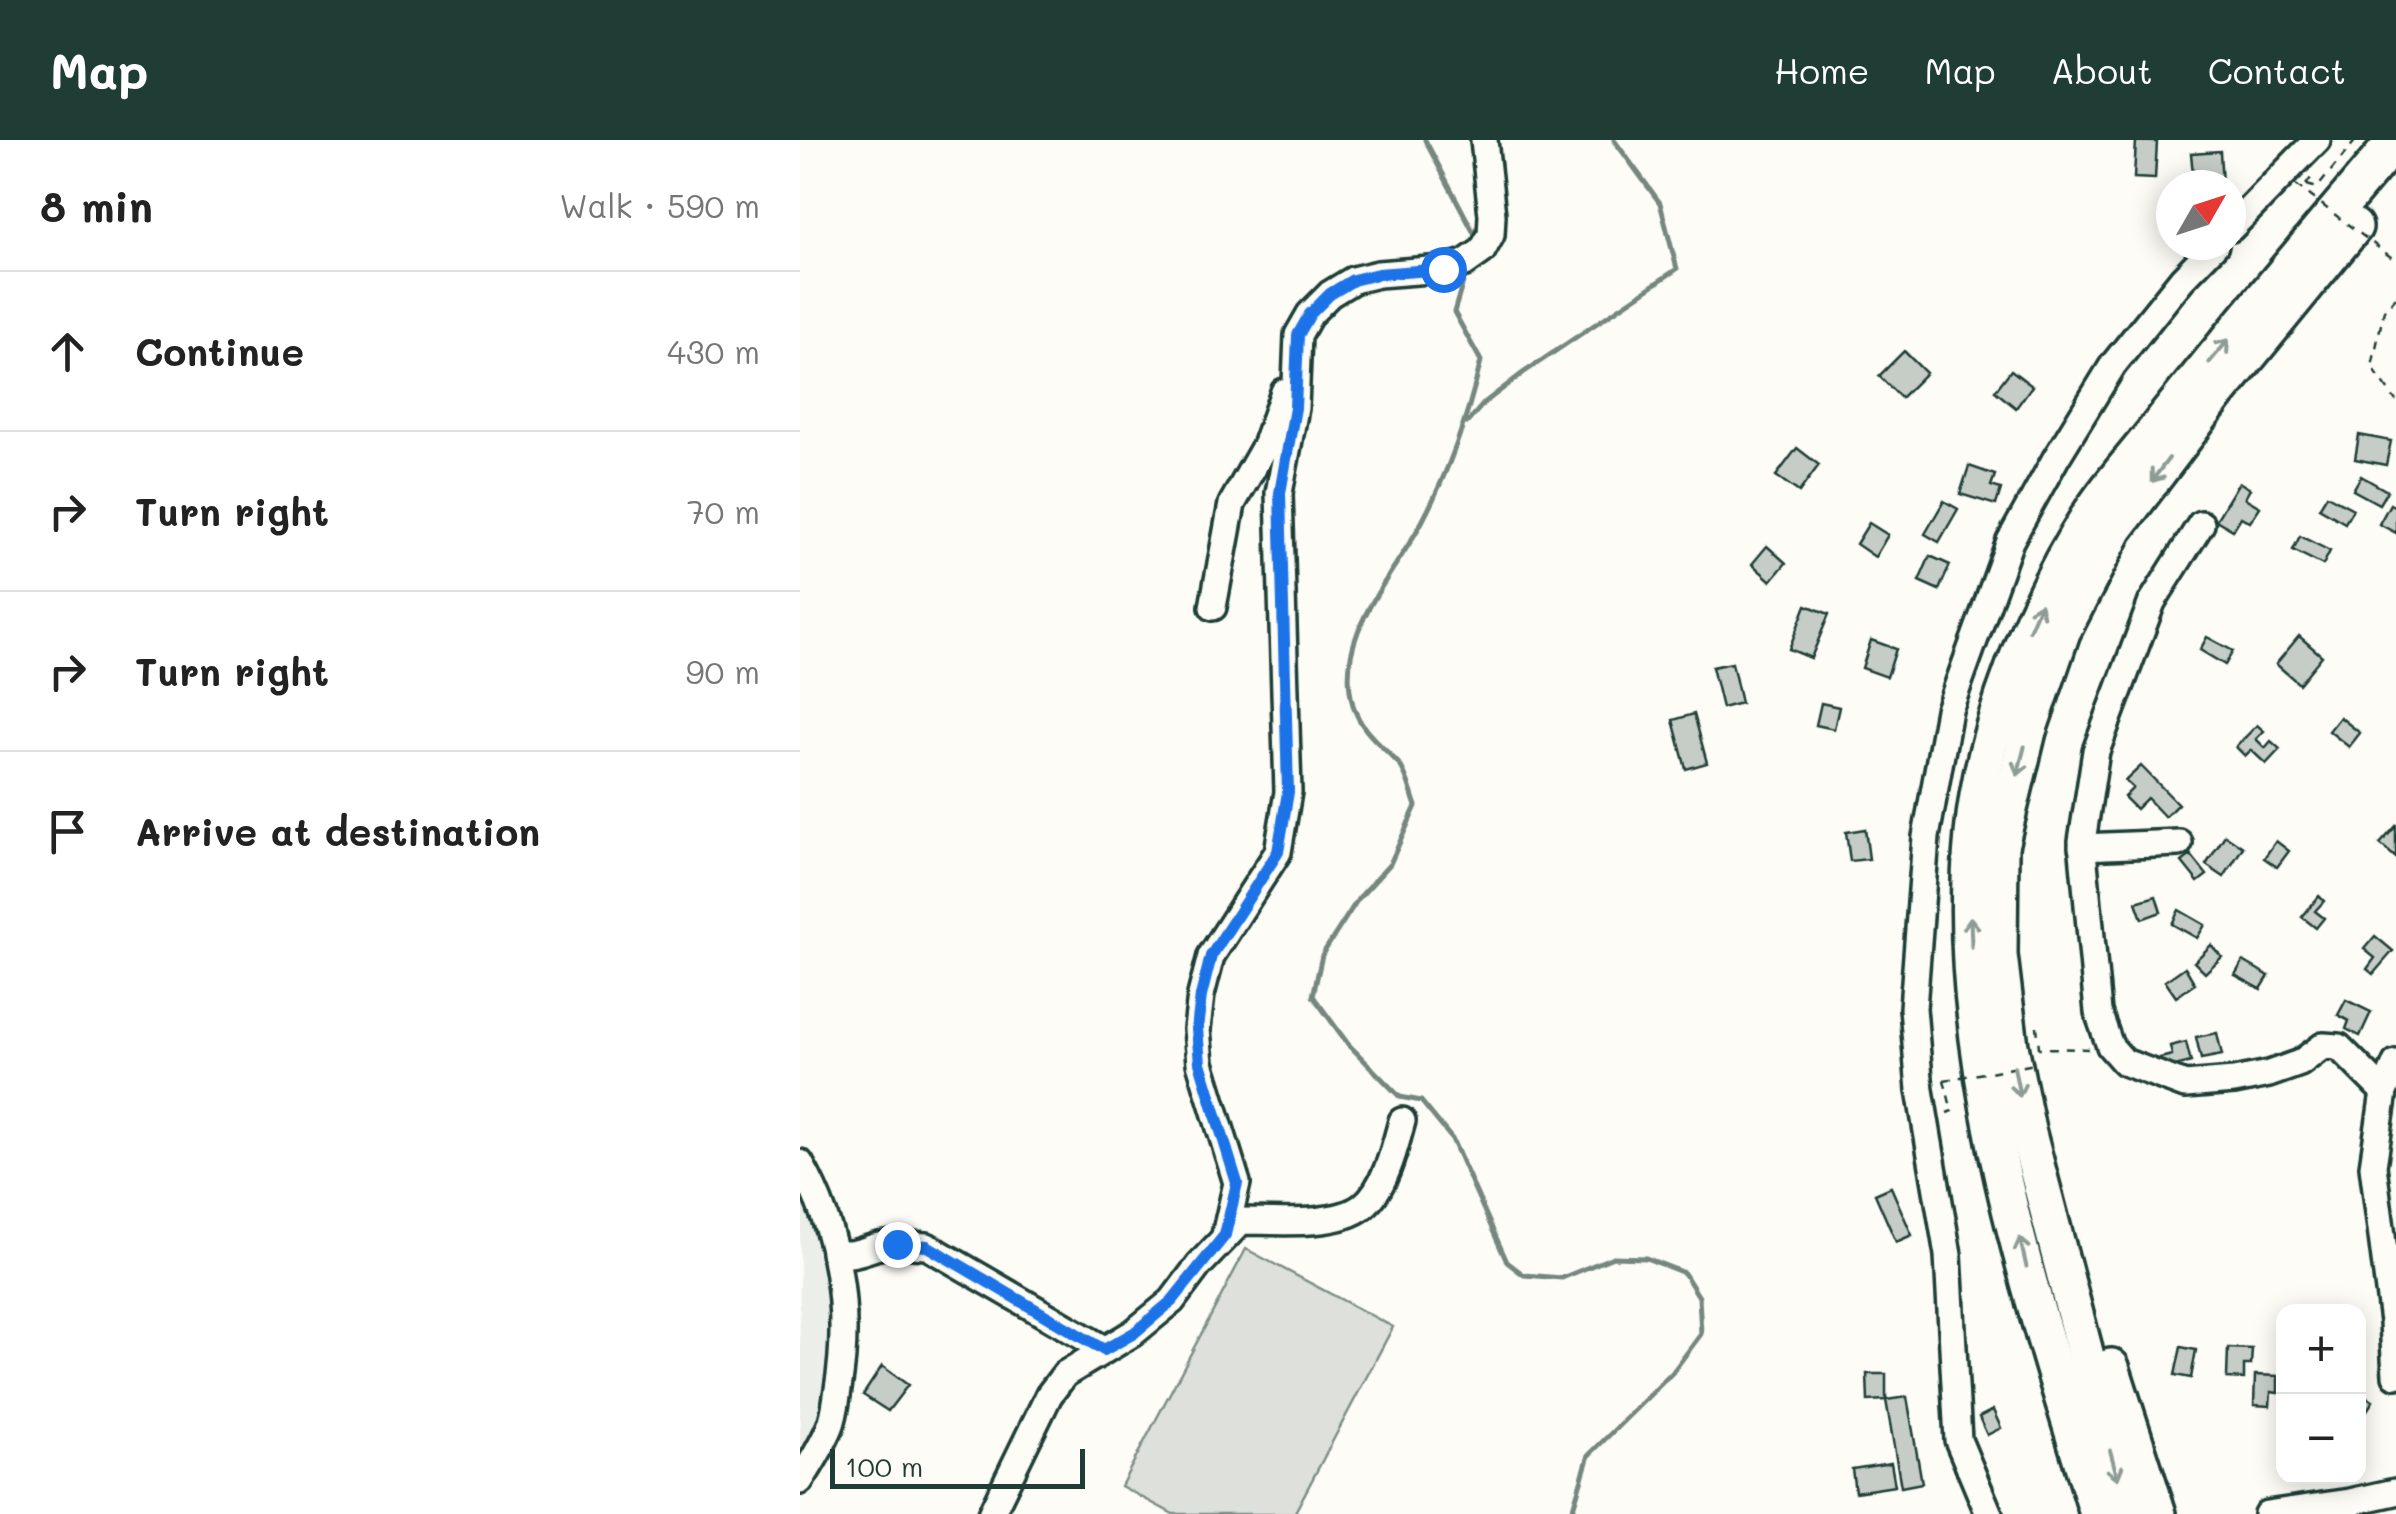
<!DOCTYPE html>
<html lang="en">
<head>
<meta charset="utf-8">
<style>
	:root { --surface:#fff; --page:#f6f6f6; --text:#222; --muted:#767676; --line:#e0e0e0; --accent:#1f3d34 }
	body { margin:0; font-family:Mali,sans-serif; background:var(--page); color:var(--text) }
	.controls { position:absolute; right:30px; bottom:30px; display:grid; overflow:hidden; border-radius:20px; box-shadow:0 5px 25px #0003 }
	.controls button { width:90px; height:90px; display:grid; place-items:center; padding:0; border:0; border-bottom:2px solid var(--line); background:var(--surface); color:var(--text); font:50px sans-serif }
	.compass { position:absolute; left:1356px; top:30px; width:90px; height:90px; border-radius:50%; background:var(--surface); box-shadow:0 5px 25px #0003; rotate:51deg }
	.scale { position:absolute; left:30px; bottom:25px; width:255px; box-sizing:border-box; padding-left:10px; border:5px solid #1f3d34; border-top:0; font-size:28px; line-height:35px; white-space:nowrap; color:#1f3d34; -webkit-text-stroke:8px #fdfcf7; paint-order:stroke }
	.stop { position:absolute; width:30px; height:30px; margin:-22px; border:8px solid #1a73e8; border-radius:50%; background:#fff }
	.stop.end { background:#1a73e8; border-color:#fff; box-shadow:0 2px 10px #0008 }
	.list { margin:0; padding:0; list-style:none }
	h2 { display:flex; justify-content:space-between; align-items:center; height:130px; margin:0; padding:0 40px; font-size:42px }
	h2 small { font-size:32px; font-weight:400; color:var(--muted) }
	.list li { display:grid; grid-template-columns:65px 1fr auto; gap:30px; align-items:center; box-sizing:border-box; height:160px; padding:0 40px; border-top:2px solid var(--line) }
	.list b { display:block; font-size:38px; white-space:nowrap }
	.list em { font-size:32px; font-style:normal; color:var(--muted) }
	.icon { flex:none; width:55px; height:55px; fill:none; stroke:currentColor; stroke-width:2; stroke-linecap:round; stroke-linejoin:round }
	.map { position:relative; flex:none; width:1596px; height:1374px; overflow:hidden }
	header { display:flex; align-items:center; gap:60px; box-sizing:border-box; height:140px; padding:0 50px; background:var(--accent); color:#fff }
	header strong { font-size:48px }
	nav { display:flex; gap:55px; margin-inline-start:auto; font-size:35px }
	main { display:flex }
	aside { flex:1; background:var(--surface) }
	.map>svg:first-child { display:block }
	.built { fill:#eceee9 }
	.green { fill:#dde0db; stroke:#7e8e88; stroke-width:2.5 }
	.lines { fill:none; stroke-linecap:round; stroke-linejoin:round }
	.stream { stroke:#75877f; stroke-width:5 }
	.building { fill:#c6cdc7; stroke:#1f3d34; stroke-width:2.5 }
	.minor-casing { stroke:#1f3d34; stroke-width:32 }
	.highway-casing { stroke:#1f3d34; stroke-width:42 }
	.path { stroke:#1f3d34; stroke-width:2.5; stroke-dasharray:8 8; stroke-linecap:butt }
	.minor { stroke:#fdfcf7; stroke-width:25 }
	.highway { stroke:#fdfcf7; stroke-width:35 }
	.path-bridge { stroke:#1f3d34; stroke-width:2.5; stroke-dasharray:8 8; stroke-linecap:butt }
	.oneway { stroke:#8e9c96 }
	.route { stroke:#1a73e8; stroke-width:12 }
</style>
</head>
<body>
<header>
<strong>Map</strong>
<nav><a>Home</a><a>Map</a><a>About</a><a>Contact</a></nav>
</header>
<main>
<aside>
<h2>8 min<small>Walk · 590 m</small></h2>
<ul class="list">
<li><svg class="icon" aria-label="ahead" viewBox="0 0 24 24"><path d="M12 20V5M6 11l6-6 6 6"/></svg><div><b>Continue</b></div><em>430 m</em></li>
<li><svg class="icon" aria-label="right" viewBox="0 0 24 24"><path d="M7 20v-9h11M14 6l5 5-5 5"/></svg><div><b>Turn right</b></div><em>70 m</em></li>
<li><svg class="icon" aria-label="right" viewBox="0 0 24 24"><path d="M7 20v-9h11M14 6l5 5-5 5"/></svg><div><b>Turn right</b></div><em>90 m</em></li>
<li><svg class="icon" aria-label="arrive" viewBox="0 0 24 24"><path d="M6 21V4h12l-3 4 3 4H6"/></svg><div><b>Arrive at destination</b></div></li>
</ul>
</aside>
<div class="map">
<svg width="1596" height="1374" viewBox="0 0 1596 1374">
	<rect width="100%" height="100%" fill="#fdfcf7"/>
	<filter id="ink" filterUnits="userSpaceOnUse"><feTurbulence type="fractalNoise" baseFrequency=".01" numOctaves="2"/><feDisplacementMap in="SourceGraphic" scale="20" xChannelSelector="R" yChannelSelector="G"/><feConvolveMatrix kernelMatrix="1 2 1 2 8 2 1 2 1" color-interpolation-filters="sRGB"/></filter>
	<g filter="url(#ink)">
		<!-- built -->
		<path class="built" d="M 0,1050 L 22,1120 L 30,1181 L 28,1238 L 20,1275 L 0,1318 Z"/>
		<!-- green -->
		<path class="green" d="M 446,1109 L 593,1187 L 494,1374 L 373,1374 L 321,1346 Z"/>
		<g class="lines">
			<!-- stream -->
			<g class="stream">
				<path d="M 625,0 L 675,95 L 675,103"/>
				<path d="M 666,132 L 654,172 L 681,221 C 668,276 650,328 624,378 C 594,437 533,493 553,565 C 561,592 581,604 599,624 C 608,635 611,653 616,666 L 590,724 L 558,759 L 522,815 L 513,856 L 548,904 L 600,957 L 621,961 L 652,999 L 707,1122 L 724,1135 L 762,1138 L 813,1117 L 846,1118 L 884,1133 L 899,1157 L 901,1194 L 872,1233 L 789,1315 L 773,1368 L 767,1374"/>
				<path d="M 667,283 L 684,263 L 723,233 L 877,129 L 860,63 L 814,0"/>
			</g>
		</g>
		<!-- building -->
		<g class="building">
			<path d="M 1336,1 L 1357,2 L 1355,39 L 1334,38 Z"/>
			<path d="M 1420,11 L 1422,45 L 1394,45 L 1391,13 Z"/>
			<path d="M 1104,211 L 1126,233 L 1101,258 L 1079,236 Z"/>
			<path d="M 1211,230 L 1232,246 L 1216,268 L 1195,251 Z"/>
			<path d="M 1559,295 L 1591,301 L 1586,325 L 1555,319 Z"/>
			<path d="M 997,308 L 1019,325 L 999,352 L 976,336 Z"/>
			<path d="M 1169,326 L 1195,335 L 1191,346 L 1201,349 L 1196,365 L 1160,354 Z"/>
			<path d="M 1561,336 L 1587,351 L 1579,364 L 1553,350 Z"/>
			<path d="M 1439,342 L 1450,349 L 1445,358 L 1460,367 L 1450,382 L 1441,377 L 1433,390 L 1416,380 Z"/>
			<path d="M 1527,355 L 1553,369 L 1545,383 L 1519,368 Z"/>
			<path d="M 1144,361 L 1158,369 L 1139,402 L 1125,394 Z"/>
			<path d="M 1590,364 L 1596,367 L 1596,393 L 1579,384 Z"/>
			<path d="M 1069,383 L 1088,395 L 1075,417 L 1056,404 Z"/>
			<path d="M 1500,396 L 1530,411 L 1523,425 L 1493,410 Z"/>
			<path d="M 967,406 L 986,423 L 971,441 L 952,424 Z"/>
			<path d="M 1130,416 L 1150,425 L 1139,450 L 1119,441 Z"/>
			<path d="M 1006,465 L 1029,474 L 1011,518 L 989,509 Z"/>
			<path d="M 1499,496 L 1522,516 L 1499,544 L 1476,524 Z"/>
			<path d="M 1407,497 L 1433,511 L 1425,525 L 1400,510 Z"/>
			<path d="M 1071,500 L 1096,509 L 1087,537 L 1062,528 Z"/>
			<path d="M 932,523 L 941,563 L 922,568 L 912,527 Z"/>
			<path d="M 1021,563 L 1039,567 L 1034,589 L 1016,585 Z"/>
			<path d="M 894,574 L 907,623 L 886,629 L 873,580 Z"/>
			<path d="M 1540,577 L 1560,593 L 1549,607 L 1529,591 Z"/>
			<path d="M 1457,585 L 1464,591 L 1456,599 L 1465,608 L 1471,601 L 1480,609 L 1466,624 L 1451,610 L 1445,616 L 1436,607 Z"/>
			<path d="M 1341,626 L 1378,664 L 1365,677 L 1347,658 L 1336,669 L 1324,657 L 1333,648 L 1325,641 Z"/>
			<path d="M 1596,686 L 1596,718 L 1580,704 Z"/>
			<path d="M 1065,689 L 1069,719 L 1050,721 L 1046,692 Z"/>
			<path d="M 1425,695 L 1443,707 L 1424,737 L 1406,725 Z"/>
			<path d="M 1476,701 L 1489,711 L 1477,727 L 1464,718 Z"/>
			<path d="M 1391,715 L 1407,735 L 1398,742 L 1382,722 Z"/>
			<path d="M 1356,756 L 1361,772 L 1342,779 L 1336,762 Z"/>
			<path d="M 1519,756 L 1524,761 L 1515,771 L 1524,778 L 1516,788 L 1502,777 Z"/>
			<path d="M 1379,770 L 1405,785 L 1397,798 L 1372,784 Z"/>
			<path d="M 1575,796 L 1593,811 L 1573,834 L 1567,829 L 1575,818 L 1564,809 Z"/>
			<path d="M 1411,805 L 1422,817 L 1405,833 L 1394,822 Z"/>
			<path d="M 1443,821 L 1469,836 L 1461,849 L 1435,835 Z"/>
			<path d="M 1385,827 L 1395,844 L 1376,857 L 1365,841 Z"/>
			<path d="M 1546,860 L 1571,872 L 1560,896 L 1546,889 L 1549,881 L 1538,875 Z"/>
			<path d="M 1417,893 L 1422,915 L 1401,919 L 1396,897 Z"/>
			<path d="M 1386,902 L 1391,922 L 1363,929 L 1360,918 L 1372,915 L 1370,906 Z"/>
			<path d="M 1091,1047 L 1112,1095 L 1096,1102 L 1075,1054 Z"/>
			<path d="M 1381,1207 L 1396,1210 L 1391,1238 L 1375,1235 Z"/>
			<path d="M 1428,1208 L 1452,1209 L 1451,1225 L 1444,1225 L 1444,1239 L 1427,1238 Z"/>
			<path d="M 82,1226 L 108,1245 L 88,1271 L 63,1255 Z"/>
			<path d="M 1067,1234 L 1086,1234 L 1086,1260 L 1068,1261 Z"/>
			<path d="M 1455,1235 L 1478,1236 L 1478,1253 L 1471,1252 L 1470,1266 L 1454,1265 Z"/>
			<path d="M 1558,1251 L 1573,1261 L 1564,1275 L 1558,1273 Z"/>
			<path d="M 1107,1257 L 1122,1343 L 1101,1347 L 1086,1260 Z"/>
			<path d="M 1193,1270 L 1201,1288 L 1187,1295 L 1179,1277 Z"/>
			<path d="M 1091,1323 L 1095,1346 L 1055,1352 L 1052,1329 Z"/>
		</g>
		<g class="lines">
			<!-- minor casing -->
			<g class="minor-casing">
				<g id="minor">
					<path d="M 1431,88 L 1517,0"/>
					<path d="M 1401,384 L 1352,462 L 1296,611 L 1282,701 L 1298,872 L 1310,906 L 1324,922 L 1385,945 L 1434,941 L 1469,934 L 1500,923 L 1523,906 L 1539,907 L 1584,952"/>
					<path d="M 413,467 L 432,364 L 465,306 L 484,252"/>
					<path d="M 1282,707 L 1379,703"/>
					<path d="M 1596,923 L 1584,952 L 1573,1026 L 1593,1182 L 1596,1235"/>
					<path d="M 0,1023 C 39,1091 51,1172 38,1249 C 36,1261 35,1275 30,1287 C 22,1306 11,1324 0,1341"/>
					<path d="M 425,1095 L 437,1043 L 400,923 L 397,889 L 401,855 L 411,816 L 478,712 L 488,652 L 479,353 L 495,268 L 498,195 L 510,174 L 530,154 L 553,140 L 578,134 L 643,129 L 665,123 L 682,111 L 691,95 L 692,75 L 684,0"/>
					<path d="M 34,1113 C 52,1116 59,1112 75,1107 C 92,1102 109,1105 127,1106 L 304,1209"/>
					<path d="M 191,1374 L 249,1255 L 265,1234 L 333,1193 L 372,1161 L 399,1125 L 441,1081 C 474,1081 537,1087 563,1066 C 585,1049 595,1007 602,981"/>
					<path d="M 1189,1374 L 1158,1300 L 1148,1115 L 1120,950 L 1113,868 L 1126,697 L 1149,570 L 1210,401 L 1256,318 L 1313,225 L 1382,139 L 1415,105"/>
					<path d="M 1467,1374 L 1550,1362 L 1595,1352"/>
				</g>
			</g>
			<!-- highway casing -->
			<g class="highway-casing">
				<g id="highway">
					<path d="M 1311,1227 L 1358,1374"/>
					<path d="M 1298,1374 C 1233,1160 1151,919 1173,694 C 1183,586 1233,464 1291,373 C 1313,339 1342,309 1366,277 C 1441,183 1519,92 1596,0"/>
					<path d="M 1327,1374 L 1227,990 L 1210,906 L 1199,815 L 1200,706 L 1228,591 L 1262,492 L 1315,389 L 1418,253 L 1554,87"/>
				</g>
			</g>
			<!-- path -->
			<g class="path">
				<path d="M 1506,45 L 1511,38"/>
				<path d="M 1507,45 L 1517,48 L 1556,0"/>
				<path d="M 1596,157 L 1584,170 L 1572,227 L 1596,261"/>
				<path d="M 1237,886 L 1239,908 L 1289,909"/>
				<path d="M 1144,940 L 1152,971 L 1147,973"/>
			</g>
			<!-- minor -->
			<use href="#minor" class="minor"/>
			<!-- highway -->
			<use href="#highway" class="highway"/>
			<!-- path-bridge -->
			<g class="path-bridge">
				<path d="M 1496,45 L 1596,121"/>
				<path d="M 1144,940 L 1235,924"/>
			</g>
		</g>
		<!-- one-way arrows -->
		<defs><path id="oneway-shaft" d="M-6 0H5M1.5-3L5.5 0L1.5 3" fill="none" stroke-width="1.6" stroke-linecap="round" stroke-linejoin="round" transform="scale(2.5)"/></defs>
		<g class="oneway">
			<use href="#oneway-shaft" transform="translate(1419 211) rotate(-50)"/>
			<use href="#oneway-shaft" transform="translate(1360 330) rotate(127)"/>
			<use href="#oneway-shaft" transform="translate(1235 477) rotate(-67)"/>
			<use href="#oneway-shaft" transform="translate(1221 621) rotate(104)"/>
			<use href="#oneway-shaft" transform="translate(1171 792) rotate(-92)"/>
			<use href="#oneway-shaft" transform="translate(1217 942) rotate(79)"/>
			<use href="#oneway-shaft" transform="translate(1223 1112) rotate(-103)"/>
			<use href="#oneway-shaft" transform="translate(1314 1325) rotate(75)"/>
		</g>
	</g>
	<g class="lines" filter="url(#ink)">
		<!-- route -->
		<path class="route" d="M 97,1104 L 127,1106 L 304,1210 L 334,1193 L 372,1161 L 425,1095 L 437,1043 L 400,923 L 397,889 L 401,856 L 411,816 L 478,712 L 488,652 L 480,353 L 495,268 L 498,195 L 510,174 L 530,154 L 553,140 L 578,134 L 643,129"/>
	</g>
</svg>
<div class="controls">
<button>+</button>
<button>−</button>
</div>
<svg class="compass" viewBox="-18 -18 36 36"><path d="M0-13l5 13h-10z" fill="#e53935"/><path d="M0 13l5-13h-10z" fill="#767676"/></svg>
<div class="scale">100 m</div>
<div class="stop" style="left:643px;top:129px"></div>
<div class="stop end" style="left:97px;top:1104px"></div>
</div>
</main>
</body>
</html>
